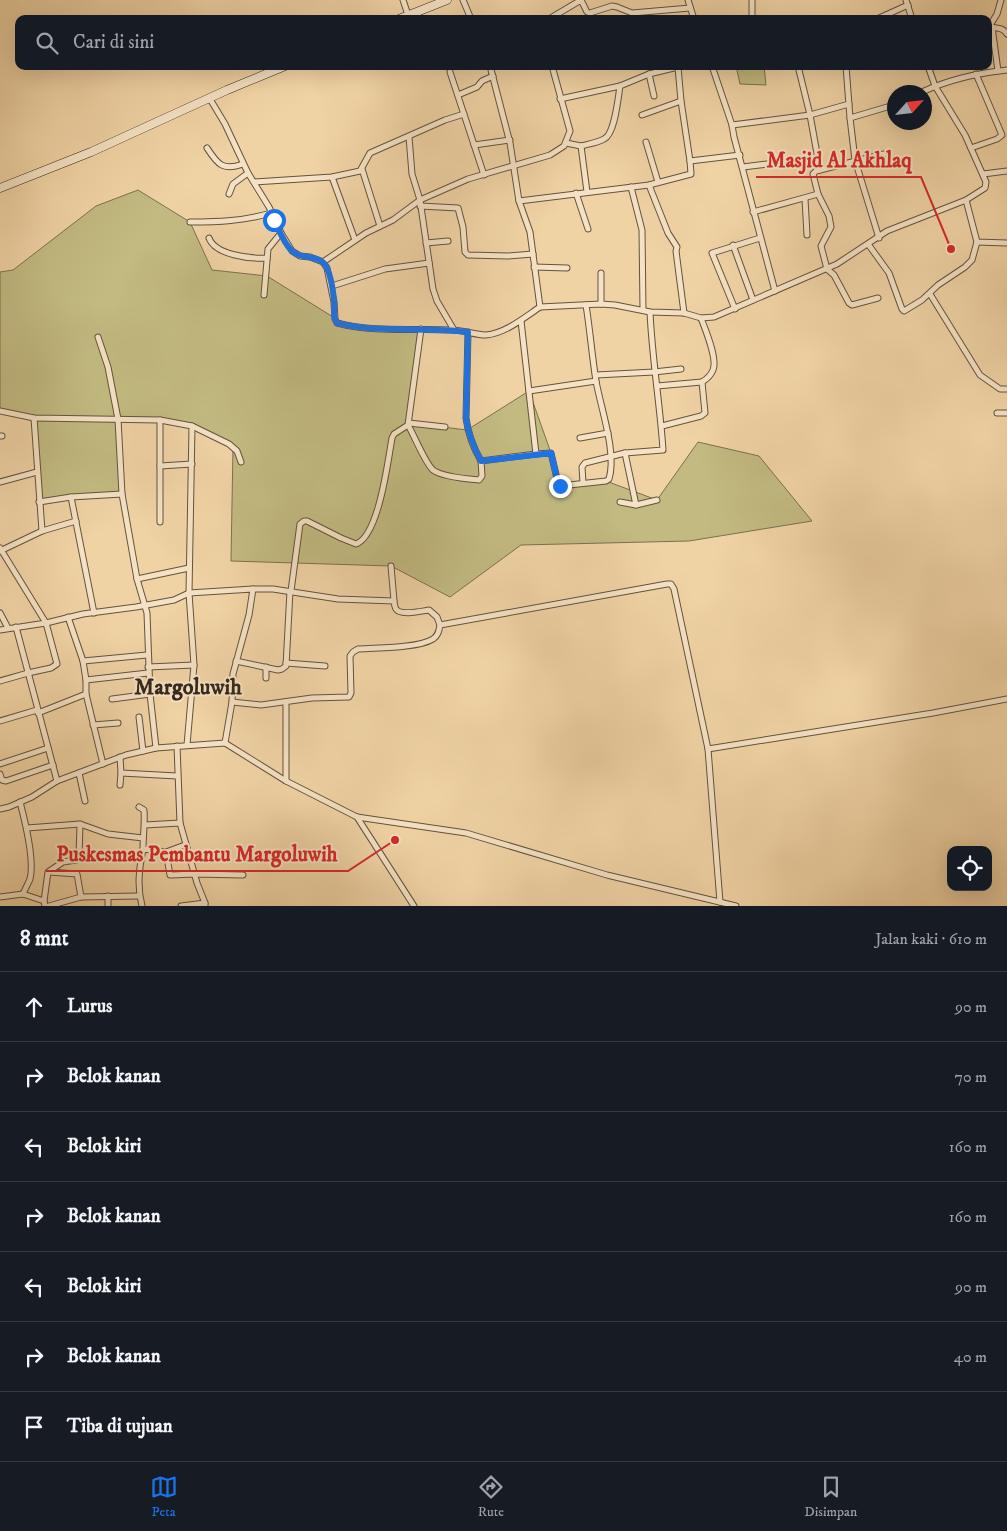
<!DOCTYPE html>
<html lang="id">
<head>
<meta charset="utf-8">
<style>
	:root { --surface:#171b24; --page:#242831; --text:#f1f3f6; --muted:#9ea1a6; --line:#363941; --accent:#1a73e8 }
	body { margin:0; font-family:"IM FELL DW Pica",serif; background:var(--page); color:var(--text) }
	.controls { position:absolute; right:15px; bottom:15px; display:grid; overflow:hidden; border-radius:10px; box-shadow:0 5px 20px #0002 }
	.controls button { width:45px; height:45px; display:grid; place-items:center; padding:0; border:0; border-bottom:1px solid var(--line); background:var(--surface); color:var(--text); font:25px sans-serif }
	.compass { position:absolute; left:887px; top:85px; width:45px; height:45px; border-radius:50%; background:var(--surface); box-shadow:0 5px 20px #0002; rotate:63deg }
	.stop { position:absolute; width:15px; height:15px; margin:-11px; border:4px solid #1a73e8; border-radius:50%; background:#fff }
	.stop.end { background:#1a73e8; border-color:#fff; box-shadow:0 1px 5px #0008 }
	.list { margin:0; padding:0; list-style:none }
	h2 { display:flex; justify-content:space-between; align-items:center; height:65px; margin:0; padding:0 20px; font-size:21px }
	h2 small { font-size:16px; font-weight:400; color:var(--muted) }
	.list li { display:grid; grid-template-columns:32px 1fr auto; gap:15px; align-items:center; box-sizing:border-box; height:70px; padding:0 20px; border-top:1px solid var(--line) }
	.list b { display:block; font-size:19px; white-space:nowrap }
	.list em { font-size:16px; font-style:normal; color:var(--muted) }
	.icon { flex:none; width:28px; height:28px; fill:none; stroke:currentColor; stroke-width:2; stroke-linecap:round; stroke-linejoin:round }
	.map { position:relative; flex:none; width:1007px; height:906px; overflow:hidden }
	.search { position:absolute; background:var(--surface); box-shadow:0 5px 20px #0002; left:15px; right:15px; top:15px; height:55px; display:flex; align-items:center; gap:12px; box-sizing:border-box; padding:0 18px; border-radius:10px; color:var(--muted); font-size:19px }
	.sheet { height:555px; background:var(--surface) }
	nav { display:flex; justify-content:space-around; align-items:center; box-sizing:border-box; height:70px; border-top:1px solid var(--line); background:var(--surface); font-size:14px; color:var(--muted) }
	nav a { display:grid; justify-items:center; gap:2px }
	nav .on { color:var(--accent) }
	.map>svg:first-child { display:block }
	.green { fill:#c2ba81; stroke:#7b714e }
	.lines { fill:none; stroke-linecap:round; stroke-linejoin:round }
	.minor-casing { stroke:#63533e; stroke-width:7 }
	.secondary-casing { stroke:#34281c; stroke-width:9 }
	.minor { stroke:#f5e2c4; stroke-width:5 }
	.secondary { stroke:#f5e2c4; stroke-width:8 }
	.route { stroke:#1a73e8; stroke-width:6 }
	.labels { text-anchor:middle; stroke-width:4; stroke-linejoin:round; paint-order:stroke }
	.quarter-label { font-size:22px; font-weight:bold; fill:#34281c; stroke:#f5e2c4 }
	.leader { fill:none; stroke:#d62828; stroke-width:2 }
	.callout-dot { fill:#d62828; stroke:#f5e2c4; stroke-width:2 }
	.callout-label { font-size:21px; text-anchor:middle; font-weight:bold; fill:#d62828; stroke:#f5e2c4; stroke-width:4; stroke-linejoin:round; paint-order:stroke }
</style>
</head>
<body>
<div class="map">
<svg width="1007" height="906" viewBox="0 0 1007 906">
	<rect width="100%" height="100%" fill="#f0d3a5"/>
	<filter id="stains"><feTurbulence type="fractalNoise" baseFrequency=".004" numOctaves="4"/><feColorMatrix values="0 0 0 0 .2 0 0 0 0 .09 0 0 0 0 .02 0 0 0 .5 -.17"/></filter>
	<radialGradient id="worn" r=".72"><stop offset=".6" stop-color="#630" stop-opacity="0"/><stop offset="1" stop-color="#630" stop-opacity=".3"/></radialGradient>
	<!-- green -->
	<g class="green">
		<path d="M 736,66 L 764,66 L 766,85 L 740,84 Z"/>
		<path d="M 138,190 L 190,222 L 212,270 L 267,276 L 346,325 L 421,329 L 409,423 L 467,430 L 529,391 L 551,453 L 558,483 L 606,481 L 657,500 L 698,442 L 759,456 L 812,521 L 689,541 L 521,545 L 450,597 L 391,566 L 231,561 L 233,447 L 192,426 L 160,420 L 118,419 L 123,496 L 39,502 L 34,418 L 0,411 L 0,272 L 13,270 L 96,206 Z"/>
	</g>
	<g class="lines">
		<!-- minor casing -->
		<g class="minor-casing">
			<g id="minor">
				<path d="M 403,0 L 408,15"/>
				<path d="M 463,0 L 471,19"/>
				<path d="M 688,0 L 694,19"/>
				<path d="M 752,0 L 752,19"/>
				<path d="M 906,0 L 912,19"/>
				<path d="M 549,19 L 581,0 L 587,12 L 590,13 L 612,6 L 617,7 L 632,13 L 690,8"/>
				<path d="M 877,19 L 908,5"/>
				<path d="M 989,27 L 997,14 L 1001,0"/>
				<path d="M 989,27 C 996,28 1003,27 1007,34"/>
				<path d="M 992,27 L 998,71"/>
				<path d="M 490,66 L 510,143 L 519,201 L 530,232 L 540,307 L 601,304 L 615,305 L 650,312 L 684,313 L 701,318 L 714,317 L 837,264 L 887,231 L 966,200 L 977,242 L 1007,243"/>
				<path d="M 712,66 L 732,125 L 734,137 L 775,291"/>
				<path d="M 798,66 L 810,115 L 820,170 L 816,171 L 813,174 L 818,194 L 829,216 L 831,227 L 821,246 L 827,269 L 834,275 L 849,303 L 852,305 L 878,298"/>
				<path d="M 846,66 L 850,118"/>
				<path d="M 928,66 L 935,86 L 965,135 L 986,182 L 985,188 L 966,200"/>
				<path d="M 450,72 L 484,175"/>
				<path d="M 649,74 L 654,96"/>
				<path d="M 922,92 C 948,80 978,73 1007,70"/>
				<path d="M 458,95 L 477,87 L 482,81 L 493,76"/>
				<path d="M 210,99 L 225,124 L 248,173 L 269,207 L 281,233 L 292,251 L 300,256 L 310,257 L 323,262 L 327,268 L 334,302 L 335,319 L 337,323 C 375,333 413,328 452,330 C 463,330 475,335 486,335 C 506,333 525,317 540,307"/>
				<path d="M 560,99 L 620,86 L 649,74 L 682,66"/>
				<path d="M 642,115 L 681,101"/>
				<path d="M 732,125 L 810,115 L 849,104"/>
				<path d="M 646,142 L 658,182"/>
				<path d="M 566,143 L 581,146"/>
				<path d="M 474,145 L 510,140"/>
				<path d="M 207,148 C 218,165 223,171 243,164"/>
				<path d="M 971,148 L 997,139 L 1002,135 L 976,74"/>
				<path d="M 690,161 L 740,155"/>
				<path d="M 743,167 L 767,164"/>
				<path d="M 362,169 L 380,226"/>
				<path d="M 820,170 L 884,154"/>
				<path d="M 983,174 L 1007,171"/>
				<path d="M 332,177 L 355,240"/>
				<path d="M 254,182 L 332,177 L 360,171 L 370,153 L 445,120 L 464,114"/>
				<path d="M 649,185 L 668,233 L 677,247 L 676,251 L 684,313"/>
				<path d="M 631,187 L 642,230 L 643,310"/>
				<path d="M 587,192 L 581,146 C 588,144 597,143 604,139 C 615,134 618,98 620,86"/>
				<path d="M 576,193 L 588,229"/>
				<path d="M 229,194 L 233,184 L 248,173"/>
				<path d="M 805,199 L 807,235"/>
				<path d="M 519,201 L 649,185 L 691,174 L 690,161 L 681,101 L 678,67"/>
				<path d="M 420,206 L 458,208 L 463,227 L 465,252 L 468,255 L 508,256 L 533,254"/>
				<path d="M 753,212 L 818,194"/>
				<path d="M 190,222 C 219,222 243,221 271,213"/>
				<path d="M 209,238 C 215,255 250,259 267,258"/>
				<path d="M 879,238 L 855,160 L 850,118 L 894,105"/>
				<path d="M 426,243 L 448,241"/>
				<path d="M 868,244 L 889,273 L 902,309 L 904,311 L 922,300 L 938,285 L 965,267 L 972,260 L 977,242"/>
				<path d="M 733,245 L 753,300"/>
				<path d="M 323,262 L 366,233 L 393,220 L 420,200 L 412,174 L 409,137"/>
				<path d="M 534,267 L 567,268"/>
				<path d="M 601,273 L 601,304"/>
				<path d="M 332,286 L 385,269 L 429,263"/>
				<path d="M 930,294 L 980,375 L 1000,389 L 1007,389"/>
				<path d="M 264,295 L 268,249 L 281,233"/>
				<path d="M 735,309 L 712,253 L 760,238"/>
				<path d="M 521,321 L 536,454 L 551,453 L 558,483 L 560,486 L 606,481 L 609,479 C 617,453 601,409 596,381 C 592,356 590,330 586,305"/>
				<path d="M 454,330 L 437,301 L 433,289 L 420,200 L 468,179 L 550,155 L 564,146 L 570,131 L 552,66"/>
				<path d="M 468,332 L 466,418 C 468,434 473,447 481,461"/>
				<path d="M 98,337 L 108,367 L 118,419 L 122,494"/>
				<path d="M 596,375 L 654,372 L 681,369"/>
				<path d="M 657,386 L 702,382"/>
				<path d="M 529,391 L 596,381"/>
				<path d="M 0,411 L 34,418 L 160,420 L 192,426 L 189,593 L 194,665 L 187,745"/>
				<path d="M 997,413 L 1007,413"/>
				<path d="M 34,418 L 42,531"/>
				<path d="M 409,423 L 445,427"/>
				<path d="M 408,425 L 421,329"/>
				<path d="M 192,426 L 229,444 L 237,451 L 241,462"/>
				<path d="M 662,426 L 701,416 L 705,413 L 702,382 C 707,379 711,375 713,370 C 718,359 705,329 701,318"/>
				<path d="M 0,436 L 2,436"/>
				<path d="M 580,438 L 608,433"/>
				<path d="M 625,453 L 636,505"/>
				<path d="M 160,466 L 192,464"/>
				<path d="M 0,482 L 37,472"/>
				<path d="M 583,483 L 582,467 L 585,463 L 625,453 L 663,450 C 660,404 652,358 650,312"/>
				<path d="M 71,497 L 94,613"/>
				<path d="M 39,502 L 71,497 L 122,494 L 137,579 L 147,613 L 150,694 L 156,748"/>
				<path d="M 620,502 L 636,505 L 657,500"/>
				<path d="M 160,522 L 160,420"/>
				<path d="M 0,548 L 46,623 L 57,664 L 51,668 L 28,673 L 0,681"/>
				<path d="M 0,551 L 42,531 L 76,521"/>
				<path d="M 391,566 L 394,601"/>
				<path d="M 137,579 L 189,568"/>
				<path d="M 253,589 L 273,589 L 338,599 L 394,601 C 394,602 395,608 396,609 C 400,616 422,611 429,610 L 437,617 L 440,625"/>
				<path d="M 291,591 L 300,524 L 304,521 L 307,521 L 341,538 L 356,544 C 379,536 388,460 392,438 L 394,434 L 408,425 C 414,435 425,463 433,470 C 442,477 468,479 479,480 L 482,476 L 481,461 L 536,454"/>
				<path d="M 0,613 L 8,628"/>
				<path d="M 68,617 L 83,661 L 86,680 L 86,694 L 103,764"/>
				<path d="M 16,627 L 57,781"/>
				<path d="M 0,630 L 46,623 L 83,614 L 136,607 L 174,600 L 189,593 L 253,589 L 249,615 L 233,674 L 232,702 L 225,743"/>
				<path d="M 83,661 L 147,655"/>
				<path d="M 236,661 L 278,670 L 282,669 L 286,666 L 290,591"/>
				<path d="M 286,663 L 325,666"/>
				<path d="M 148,667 L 194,665"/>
				<path d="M 266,678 L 266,667"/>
				<path d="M 86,680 L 148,673"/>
				<path d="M 112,699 L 150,694"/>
				<path d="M 232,702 L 261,705 L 312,698 L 349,697 L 351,693 L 350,656 L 353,652 L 358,649 C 376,648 419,648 433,639 C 438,636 439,631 440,625 L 667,584 L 671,584 L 674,589 L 708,749 L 720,902"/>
				<path d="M 38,713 L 86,694"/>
				<path d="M 139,717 L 143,751"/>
				<path d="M 0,721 L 37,710"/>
				<path d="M 93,725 L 118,723"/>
				<path d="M 177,746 L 180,823 L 197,883 L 205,903 L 205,906"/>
				<path d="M 708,749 L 933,713 L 1007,699"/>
				<path d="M 0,764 L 48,748"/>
				<path d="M 79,773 L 85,801"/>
				<path d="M 121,773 L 177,776"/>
				<path d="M 0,774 L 2,780 L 6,781 L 53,765"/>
				<path d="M 286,781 L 286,702"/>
				<path d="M 120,785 L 121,773 L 120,757"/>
				<path d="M 20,802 C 25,821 35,860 30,879 C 28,884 25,889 23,894"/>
				<path d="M 139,807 L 144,810 C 145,823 143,836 143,849"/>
				<path d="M 0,809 L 9,807 L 32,797 L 57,781 L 126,755 L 156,748 L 225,743 L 286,781 L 357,817 L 466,833 L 607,875 L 736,906"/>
				<path d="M 357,817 L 414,906"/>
				<path d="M 145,825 L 180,823"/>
				<path d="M 27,828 L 80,824 L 108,834 L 143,838"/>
				<path d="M 166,852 L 170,875 L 171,875 L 195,874 L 243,875"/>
				<path d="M 49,872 L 77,874 L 81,897"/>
				<path d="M 108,896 L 108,906"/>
				<path d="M 0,897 L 23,894 L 44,901 L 45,906"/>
				<path d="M 44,901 L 48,872 L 63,862 L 76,860 L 79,857 L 80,824"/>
				<path d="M 49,906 L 81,897 L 139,896"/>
				<path d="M 142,906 C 137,887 139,869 143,849 L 166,852 L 185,845"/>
				<path d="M 181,906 L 205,903"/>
			</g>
		</g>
		<!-- secondary casing -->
		<g class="secondary-casing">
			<g id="secondary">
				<path d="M 399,19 L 447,0"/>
				<path d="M 0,188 L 91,152 L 227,90 L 285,66"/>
			</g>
		</g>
		<!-- minor -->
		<use href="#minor" class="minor"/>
		<!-- secondary -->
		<use href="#secondary" class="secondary"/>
	</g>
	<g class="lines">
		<!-- route -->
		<path class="route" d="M 274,220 C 279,230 284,244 292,251 C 301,260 319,254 326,266 C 331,276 333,289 334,300 C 335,308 332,317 337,323 C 380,334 424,326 468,332 L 466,418 C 468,434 473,446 481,461 L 551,453 L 558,483 L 560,486"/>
	</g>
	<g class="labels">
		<!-- quarter labels -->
		<g class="quarter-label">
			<text x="188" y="694">Margoluwih</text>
		</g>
	</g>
	<!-- callouts -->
	<path class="leader" d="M951 249L921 177H756M395 840L348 871H46"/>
	<g class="callout-dot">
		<circle cx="951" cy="249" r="5"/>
		<circle cx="395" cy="840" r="5"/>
	</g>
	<g class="callout-label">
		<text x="839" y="167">Masjid Al Akhlaq</text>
		<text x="197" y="861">Puskesmas Pembantu Margoluwih</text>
	</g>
	<rect width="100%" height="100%" filter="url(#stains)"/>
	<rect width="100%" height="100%" fill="url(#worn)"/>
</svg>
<div class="controls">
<button><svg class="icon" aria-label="locate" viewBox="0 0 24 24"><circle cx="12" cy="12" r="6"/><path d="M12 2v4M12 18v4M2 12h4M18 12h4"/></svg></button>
</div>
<svg class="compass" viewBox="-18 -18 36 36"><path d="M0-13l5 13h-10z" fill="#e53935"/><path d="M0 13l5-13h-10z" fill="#9ea1a6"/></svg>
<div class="stop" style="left:274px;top:220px"></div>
<div class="stop end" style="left:560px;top:486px"></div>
<div class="search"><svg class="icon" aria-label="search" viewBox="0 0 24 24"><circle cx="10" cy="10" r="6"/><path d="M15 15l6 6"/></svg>Cari di sini</div>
</div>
<section class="sheet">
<h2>8 mnt<small>Jalan kaki · 610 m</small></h2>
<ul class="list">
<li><svg class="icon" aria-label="ahead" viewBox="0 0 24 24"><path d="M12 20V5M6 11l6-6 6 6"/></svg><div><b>Lurus</b></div><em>90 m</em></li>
<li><svg class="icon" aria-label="right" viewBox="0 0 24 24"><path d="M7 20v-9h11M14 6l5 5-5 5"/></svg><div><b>Belok kanan</b></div><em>70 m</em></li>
<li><svg class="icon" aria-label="left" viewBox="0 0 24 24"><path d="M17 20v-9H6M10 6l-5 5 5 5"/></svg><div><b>Belok kiri</b></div><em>160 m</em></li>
<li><svg class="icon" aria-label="right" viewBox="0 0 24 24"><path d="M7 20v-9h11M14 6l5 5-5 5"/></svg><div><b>Belok kanan</b></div><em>160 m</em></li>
<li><svg class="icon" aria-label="left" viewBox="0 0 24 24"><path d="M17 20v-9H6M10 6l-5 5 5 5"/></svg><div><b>Belok kiri</b></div><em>90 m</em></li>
<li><svg class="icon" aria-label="right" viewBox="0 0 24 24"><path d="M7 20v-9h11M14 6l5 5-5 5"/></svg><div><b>Belok kanan</b></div><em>40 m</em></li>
<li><svg class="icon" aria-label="arrive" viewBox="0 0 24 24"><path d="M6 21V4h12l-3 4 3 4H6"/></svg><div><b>Tiba di tujuan</b></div></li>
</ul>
</section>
<nav>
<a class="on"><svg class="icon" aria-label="map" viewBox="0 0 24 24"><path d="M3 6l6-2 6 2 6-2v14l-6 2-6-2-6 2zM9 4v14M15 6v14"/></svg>Peta</a>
<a><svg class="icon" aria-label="directions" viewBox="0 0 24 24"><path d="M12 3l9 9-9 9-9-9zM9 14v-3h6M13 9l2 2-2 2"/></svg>Rute</a>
<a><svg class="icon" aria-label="saved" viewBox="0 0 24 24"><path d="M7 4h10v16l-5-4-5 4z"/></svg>Disimpan</a>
</nav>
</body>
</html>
